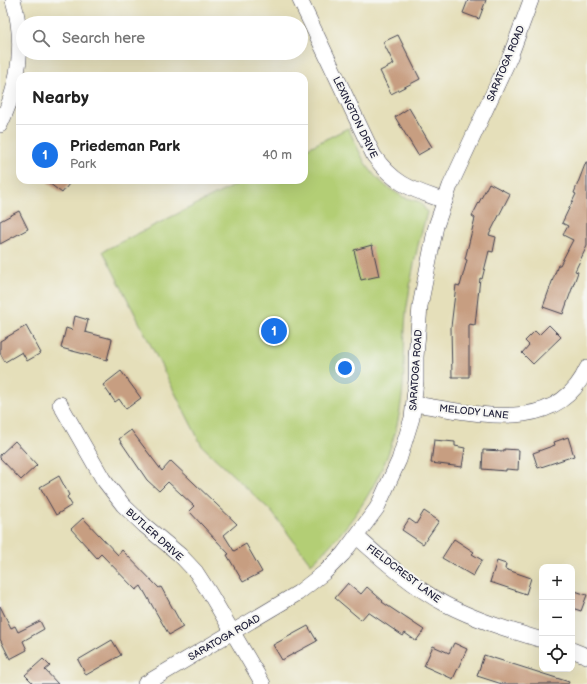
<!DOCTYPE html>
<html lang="en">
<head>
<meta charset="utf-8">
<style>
	:root { --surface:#fff; --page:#f2f2f2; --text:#222; --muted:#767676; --line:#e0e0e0; --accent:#1a73e8 }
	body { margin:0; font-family:"Balsamiq Sans",sans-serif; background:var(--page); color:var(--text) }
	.controls { position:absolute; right:12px; bottom:12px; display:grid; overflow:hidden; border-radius:8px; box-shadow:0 4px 16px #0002 }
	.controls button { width:36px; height:36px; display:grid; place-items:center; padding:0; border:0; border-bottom:1px solid var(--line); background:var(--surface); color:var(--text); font:20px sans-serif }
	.you { position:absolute; left:345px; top:368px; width:14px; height:14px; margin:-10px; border:3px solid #fff; border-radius:50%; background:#1a73e8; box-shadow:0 0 0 6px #1a73e833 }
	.badge { display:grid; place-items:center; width:26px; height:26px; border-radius:50%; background:var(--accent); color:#fff; font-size:13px; font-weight:700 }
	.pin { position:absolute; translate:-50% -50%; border:2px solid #fff; box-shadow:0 1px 4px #0006 }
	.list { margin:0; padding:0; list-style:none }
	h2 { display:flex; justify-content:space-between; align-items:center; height:52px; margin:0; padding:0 16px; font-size:17px }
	h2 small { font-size:13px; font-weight:400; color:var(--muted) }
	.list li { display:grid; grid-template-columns:26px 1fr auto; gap:12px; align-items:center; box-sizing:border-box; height:60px; padding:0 16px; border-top:1px solid var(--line) }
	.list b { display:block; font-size:15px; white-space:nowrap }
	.list p { margin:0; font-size:13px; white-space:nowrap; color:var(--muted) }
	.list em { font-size:13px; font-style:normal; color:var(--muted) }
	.icon { flex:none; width:22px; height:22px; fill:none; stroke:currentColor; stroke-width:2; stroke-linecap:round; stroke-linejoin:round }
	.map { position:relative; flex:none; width:587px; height:684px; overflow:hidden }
	.search { position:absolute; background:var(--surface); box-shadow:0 4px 16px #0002; left:16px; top:16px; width:292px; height:44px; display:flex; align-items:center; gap:10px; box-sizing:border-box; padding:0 14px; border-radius:22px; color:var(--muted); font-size:15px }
	.panel { position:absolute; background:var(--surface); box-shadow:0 4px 16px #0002; left:16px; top:72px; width:292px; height:112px; border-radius:12px }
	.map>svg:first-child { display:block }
	.green { fill:#b3ce74; stroke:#6a7858 }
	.building { fill:#c79e81 }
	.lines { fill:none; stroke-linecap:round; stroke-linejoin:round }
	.minor-casing { stroke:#3f3e4e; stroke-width:16 }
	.minor { stroke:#fff; stroke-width:15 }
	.labels { text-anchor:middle; stroke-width:4; stroke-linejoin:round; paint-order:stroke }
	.street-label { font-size:10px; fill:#22223b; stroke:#f6f6f2 }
</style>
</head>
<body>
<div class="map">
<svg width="587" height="684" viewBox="0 0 587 684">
	<rect width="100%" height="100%" fill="#f6f6f2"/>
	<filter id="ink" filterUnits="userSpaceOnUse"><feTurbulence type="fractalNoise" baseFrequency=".025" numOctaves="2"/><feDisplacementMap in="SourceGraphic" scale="8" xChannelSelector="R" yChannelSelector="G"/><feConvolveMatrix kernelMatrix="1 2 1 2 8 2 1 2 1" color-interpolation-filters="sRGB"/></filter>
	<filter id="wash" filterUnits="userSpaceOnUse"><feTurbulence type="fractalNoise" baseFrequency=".012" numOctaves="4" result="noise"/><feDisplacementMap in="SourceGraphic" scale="16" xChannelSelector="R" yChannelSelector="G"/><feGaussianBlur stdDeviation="0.9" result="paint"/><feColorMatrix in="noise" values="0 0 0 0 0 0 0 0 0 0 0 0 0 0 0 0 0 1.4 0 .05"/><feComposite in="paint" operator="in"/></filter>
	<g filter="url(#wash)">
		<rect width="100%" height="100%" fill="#e5dfba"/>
		<!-- green -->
		<path class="green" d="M 348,128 L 365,163 L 375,176 L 387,187 L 403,197 L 420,202 L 427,212 C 423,228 418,243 415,259 C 411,277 409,295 406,313 C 403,345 406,378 400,410 C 390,470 356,523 311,564 L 271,511 L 202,446 L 103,251 L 245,180 L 304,180 L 304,150 Z"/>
		<g id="blocks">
			<!-- building -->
			<g class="building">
				<path d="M 468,0 L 486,0 L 479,19 L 463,13 Z"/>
				<path d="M 398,35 L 420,79 L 391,94 L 380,71 L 394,64 L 383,42 Z"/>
				<path d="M 409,108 L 432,147 L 418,155 L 395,117 Z"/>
				<path d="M 586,162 L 587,162 L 587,246 L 575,271 L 578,272 L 563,314 L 543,307 L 558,265 L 560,265 L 573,240 L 563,235 L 568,226 L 562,223 L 576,194 L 574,193 Z"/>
				<path d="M 45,180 L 72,180 L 62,193 Z"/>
				<path d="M 489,183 L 510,194 L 489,235 L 496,237 L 493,252 L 489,251 L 482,279 L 480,278 L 475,325 L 469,324 L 469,377 L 452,377 L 451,327 L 456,285 L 460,286 L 467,260 L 465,259 L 475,218 L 472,216 Z"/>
				<path d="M 19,211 L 28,229 L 0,244 L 0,221 Z"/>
				<path d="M 372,245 L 379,276 L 361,280 L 354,250 Z"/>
				<path d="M 75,316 L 88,320 L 85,332 L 112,339 L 107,360 L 61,348 L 66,328 L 72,330 Z"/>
				<path d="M 549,325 L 561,337 L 533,364 L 522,353 L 529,345 L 525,341 L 535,331 L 539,335 Z"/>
				<path d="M 26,326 L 41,353 L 27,361 L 22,352 L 5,362 L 0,353 L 0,341 Z"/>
				<path d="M 121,371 L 141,398 L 126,409 L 119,399 L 115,402 L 103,385 Z"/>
				<path d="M 131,430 L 162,471 L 171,461 L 237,524 L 224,535 L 234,551 L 246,544 L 262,572 L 243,582 L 227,555 L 229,554 L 189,511 L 194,506 L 168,482 L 159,491 L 147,480 L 119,439 Z"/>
				<path d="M 568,437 L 574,456 L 538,468 L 533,453 L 555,445 L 554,442 Z"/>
				<path d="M 434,440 L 455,442 L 455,446 L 465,448 L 462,467 L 431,463 Z"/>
				<path d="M 15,441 L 37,465 L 21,480 L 0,458 L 0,455 Z"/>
				<path d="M 504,449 L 519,450 L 518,470 L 506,469 L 506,471 L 482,469 L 483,450 L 504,451 Z"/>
				<path d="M 59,476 L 69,495 L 67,497 L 72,505 L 56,515 L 40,487 Z"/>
				<path d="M 424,511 L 439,521 L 423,544 L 402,530 L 409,519 L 416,524 Z"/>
				<path d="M 83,518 L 118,555 L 122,550 L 159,588 L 161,587 L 183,627 L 169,635 L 141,586 L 136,590 L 101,554 L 97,558 L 71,529 Z"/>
				<path d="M 454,539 L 474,552 L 472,554 L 482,560 L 473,576 L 442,558 Z"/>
				<path d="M 497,561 L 506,564 L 505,569 L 531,578 L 526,594 L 490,582 Z"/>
				<path d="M 348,583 L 361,594 L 367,587 L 383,601 L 382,602 L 424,630 L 416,641 L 405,633 L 403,636 L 368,612 L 361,620 L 335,598 Z"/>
				<path d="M 572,590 L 587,595 L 581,611 L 572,608 Z"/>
				<path d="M 0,606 L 11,628 L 15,626 L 18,632 L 40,621 L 44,629 L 23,641 L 27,650 L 10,659 L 0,639 Z"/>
				<path d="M 308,626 L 317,641 L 282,660 L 273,645 Z"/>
				<path d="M 112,640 L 121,655 L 86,675 L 78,660 Z"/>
				<path d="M 454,643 L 467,649 L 453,679 L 424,666 L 433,646 L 449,653 Z"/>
				<path d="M 484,655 L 569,682 L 568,684 L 502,684 L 477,676 Z"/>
				<path d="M 43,659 L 50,666 L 45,670 L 58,684 L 34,684 L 25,675 Z"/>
			</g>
		</g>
	</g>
	<g filter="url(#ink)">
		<use href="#blocks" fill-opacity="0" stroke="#3f3e4e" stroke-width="1"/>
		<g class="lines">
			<!-- minor casing -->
			<g class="minor-casing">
				<g id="minor">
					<path d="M 300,0 L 374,156 C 396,186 412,189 445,201"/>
					<path d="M 0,125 C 19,85 26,43 13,0"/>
					<path d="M 60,404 L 103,479 L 123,505 L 144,525 L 180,555 L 196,572 L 209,592 L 263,684"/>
					<path d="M 414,404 C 472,412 556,438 587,368"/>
					<path d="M 357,537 C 384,561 413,587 445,604 C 476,620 509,630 542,640"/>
					<path d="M 572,650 L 587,656"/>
					<path d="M 145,684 L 298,593 L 325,572 L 343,554 L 377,508 L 399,460 L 412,418 L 416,381 L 416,357 L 420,306 L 436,226 L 450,186 L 510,57 L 531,0"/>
				</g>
			</g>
			<!-- minor -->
			<use href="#minor" class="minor"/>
		</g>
	</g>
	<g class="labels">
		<!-- street labels -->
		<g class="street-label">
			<text transform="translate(505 63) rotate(-67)" y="4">SARATOGA ROAD</text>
			<text transform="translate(356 117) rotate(64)" y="4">LEXINGTON DRIVE</text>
			<text transform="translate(415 370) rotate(-86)" y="4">SARATOGA ROAD</text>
			<text transform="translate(474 411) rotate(6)" y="4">MELODY LANE</text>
			<text transform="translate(155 534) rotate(42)" y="4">BUTLER DRIVE</text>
			<text transform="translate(404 573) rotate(37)" y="4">FIELDCREST LANE</text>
			<text transform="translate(224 637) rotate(-30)" y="4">SARATOGA ROAD</text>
		</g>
	</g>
</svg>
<div class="controls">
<button>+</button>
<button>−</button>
<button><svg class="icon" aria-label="locate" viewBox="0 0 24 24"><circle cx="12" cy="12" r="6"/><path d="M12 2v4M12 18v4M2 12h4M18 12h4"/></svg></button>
</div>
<div class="you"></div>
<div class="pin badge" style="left:274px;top:331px">1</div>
<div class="search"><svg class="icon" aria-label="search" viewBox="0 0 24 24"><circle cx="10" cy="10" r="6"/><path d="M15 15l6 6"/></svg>Search here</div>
<section class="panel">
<h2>Nearby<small></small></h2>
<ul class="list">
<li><span class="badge">1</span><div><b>Priedeman Park</b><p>Park</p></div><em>40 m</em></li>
</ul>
</section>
</div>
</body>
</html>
